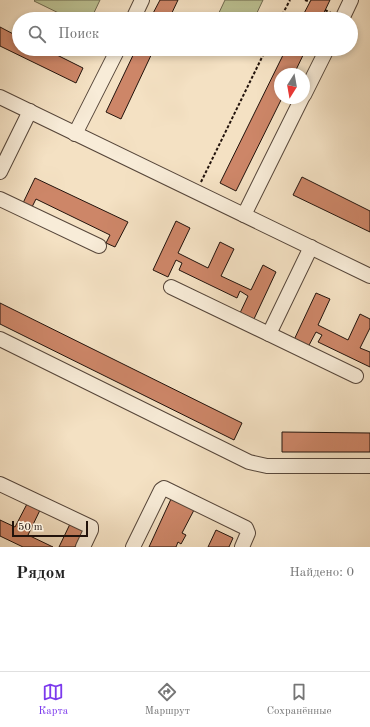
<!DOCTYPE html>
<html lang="ru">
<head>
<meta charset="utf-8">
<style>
	:root { --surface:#fff; --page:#f6f6f6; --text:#222; --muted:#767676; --line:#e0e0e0; --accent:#7c3aed }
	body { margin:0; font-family:"Old Standard TT",serif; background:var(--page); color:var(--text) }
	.compass { position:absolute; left:274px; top:68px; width:36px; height:36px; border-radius:50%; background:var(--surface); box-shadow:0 2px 6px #0003; rotate:191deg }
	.scale { position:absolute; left:12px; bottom:10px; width:76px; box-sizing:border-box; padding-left:4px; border:2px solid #22130c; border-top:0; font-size:11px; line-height:14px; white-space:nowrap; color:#22130c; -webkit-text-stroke:3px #f8ecd8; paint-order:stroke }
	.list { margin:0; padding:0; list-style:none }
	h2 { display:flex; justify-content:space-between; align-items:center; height:52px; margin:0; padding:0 16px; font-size:17px }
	h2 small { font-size:13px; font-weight:400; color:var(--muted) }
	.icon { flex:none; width:22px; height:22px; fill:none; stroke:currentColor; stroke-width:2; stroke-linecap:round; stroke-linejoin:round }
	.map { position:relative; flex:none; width:370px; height:547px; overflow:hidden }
	.search { position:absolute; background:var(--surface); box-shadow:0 2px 6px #0003; left:12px; right:12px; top:12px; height:44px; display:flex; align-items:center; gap:10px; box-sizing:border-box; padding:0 14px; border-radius:22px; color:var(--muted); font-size:15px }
	.sheet { height:124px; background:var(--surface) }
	nav { display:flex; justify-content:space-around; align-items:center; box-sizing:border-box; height:56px; border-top:1px solid var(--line); background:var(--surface); font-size:11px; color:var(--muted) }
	nav a { display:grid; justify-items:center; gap:2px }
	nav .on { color:var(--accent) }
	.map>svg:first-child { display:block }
	.green { fill:#bcc293; stroke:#6f6a50 }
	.building { fill:#cd8668; stroke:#22130c }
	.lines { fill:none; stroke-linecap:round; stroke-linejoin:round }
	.minor-casing { stroke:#56463a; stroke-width:16 }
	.path { stroke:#22130c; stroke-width:2; stroke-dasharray:3 2; stroke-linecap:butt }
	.minor { stroke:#f8ecd8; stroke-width:14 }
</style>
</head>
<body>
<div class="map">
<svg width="370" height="547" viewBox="0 0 370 547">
	<rect width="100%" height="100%" fill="#f4e1c3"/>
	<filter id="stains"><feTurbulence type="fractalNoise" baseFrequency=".005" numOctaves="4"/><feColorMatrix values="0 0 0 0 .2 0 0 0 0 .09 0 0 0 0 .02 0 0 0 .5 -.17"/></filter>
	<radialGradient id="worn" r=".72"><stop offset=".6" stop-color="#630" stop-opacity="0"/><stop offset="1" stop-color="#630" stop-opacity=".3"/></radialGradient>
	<!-- green -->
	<g class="green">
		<path d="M 35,0 L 100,0 L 91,19 L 71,19 L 34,1 Z"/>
		<path d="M 225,0 L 263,0 L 254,19 L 216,19 Z"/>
	</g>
	<!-- building -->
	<g class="building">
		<path d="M 160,0 L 178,0 L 169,19 L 150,19 Z"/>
		<path d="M 311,0 L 330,0 L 321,19 L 301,19 Z"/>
		<path d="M 0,27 L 19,37 L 19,49 L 45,49 L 83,68 L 76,83 L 0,46 Z"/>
		<path d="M 136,49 L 154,49 L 121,119 L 106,112 Z"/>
		<path d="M 286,49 L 306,49 L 294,74 L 280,74 L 280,98 L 282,98 L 236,191 L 220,183 Z"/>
		<path d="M 302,177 L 370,211 L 370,232 L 293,195 Z"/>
		<path d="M 35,178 L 128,222 L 115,247 L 106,243 L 110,235 L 36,199 L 32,207 L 23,203 Z"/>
		<path d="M 176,221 L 190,228 L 178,253 L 208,268 L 220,242 L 234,249 L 221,276 L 251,290 L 263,265 L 276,272 L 254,319 L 240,313 L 248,296 L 240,291 L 237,298 L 179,270 L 182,263 L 176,260 L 168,277 L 153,270 Z"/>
		<path d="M 316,293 L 330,299 L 318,325 L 348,340 L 360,314 L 370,319 L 370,328 L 360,348 L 370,352 L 370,367 L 318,342 L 322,335 L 316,332 L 307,349 L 293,342 Z"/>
		<path d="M 0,303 L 242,423 L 234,440 L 0,324 Z"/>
		<path d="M 282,432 L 370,433 L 370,452 L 282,452 Z"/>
		<path d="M 171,499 L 194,510 L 182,533 L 186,535 L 181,544 L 178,542 L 176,547 L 149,547 Z"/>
		<path d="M 28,502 L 41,508 L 28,535 L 53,547 L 23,547 L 0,536 L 0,520 L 15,527 Z"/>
		<path d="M 70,524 L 83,531 L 75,547 L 59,547 Z"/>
		<path d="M 216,530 L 233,538 L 229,547 L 208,547 Z"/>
	</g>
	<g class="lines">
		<!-- minor casing -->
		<g class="minor-casing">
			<g id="minor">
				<path d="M 133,19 L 142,0"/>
				<path d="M 342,19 L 351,0"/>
				<path d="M 304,95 L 327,49"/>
				<path d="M 0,97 L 370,276"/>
				<path d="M 75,134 L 118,49"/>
				<path d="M 0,172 L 30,111"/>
				<path d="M 0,199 L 99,246"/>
				<path d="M 244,215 L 302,98"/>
				<path d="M 311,247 L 269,334 L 356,376"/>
				<path d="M 171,287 L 269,334"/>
				<path d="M 0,339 L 249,462 L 267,466 L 370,466"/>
				<path d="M 0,484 L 91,527 L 91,530 L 83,547"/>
				<path d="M 133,547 L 161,490 L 164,488 L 246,528 L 248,533 L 242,547"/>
			</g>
		</g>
		<!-- path -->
		<g class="path">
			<path d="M 305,0 L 310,2"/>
			<path d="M 325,10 L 333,14"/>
			<path d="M 280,19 L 290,0"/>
			<path d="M 201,182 L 266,49"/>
		</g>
		<!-- minor -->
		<use href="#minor" class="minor"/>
	</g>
	<rect width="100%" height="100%" filter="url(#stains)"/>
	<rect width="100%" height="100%" fill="url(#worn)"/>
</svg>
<svg class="compass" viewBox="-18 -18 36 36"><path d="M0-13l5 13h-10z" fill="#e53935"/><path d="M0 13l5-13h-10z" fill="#767676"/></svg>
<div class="scale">50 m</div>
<div class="search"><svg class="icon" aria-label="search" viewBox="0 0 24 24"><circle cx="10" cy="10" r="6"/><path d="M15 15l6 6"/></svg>Поиск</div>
</div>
<section class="sheet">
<h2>Рядом<small>Найдено: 0</small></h2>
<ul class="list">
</ul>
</section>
<nav>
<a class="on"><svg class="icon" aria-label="map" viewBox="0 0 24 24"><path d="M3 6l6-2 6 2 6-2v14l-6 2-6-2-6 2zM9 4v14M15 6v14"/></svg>Карта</a>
<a><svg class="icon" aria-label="directions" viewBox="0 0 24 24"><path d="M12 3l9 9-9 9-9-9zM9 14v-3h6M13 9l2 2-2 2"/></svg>Маршрут</a>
<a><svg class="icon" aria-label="saved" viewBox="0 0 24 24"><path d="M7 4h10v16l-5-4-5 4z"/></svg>Сохранённые</a>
</nav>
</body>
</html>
